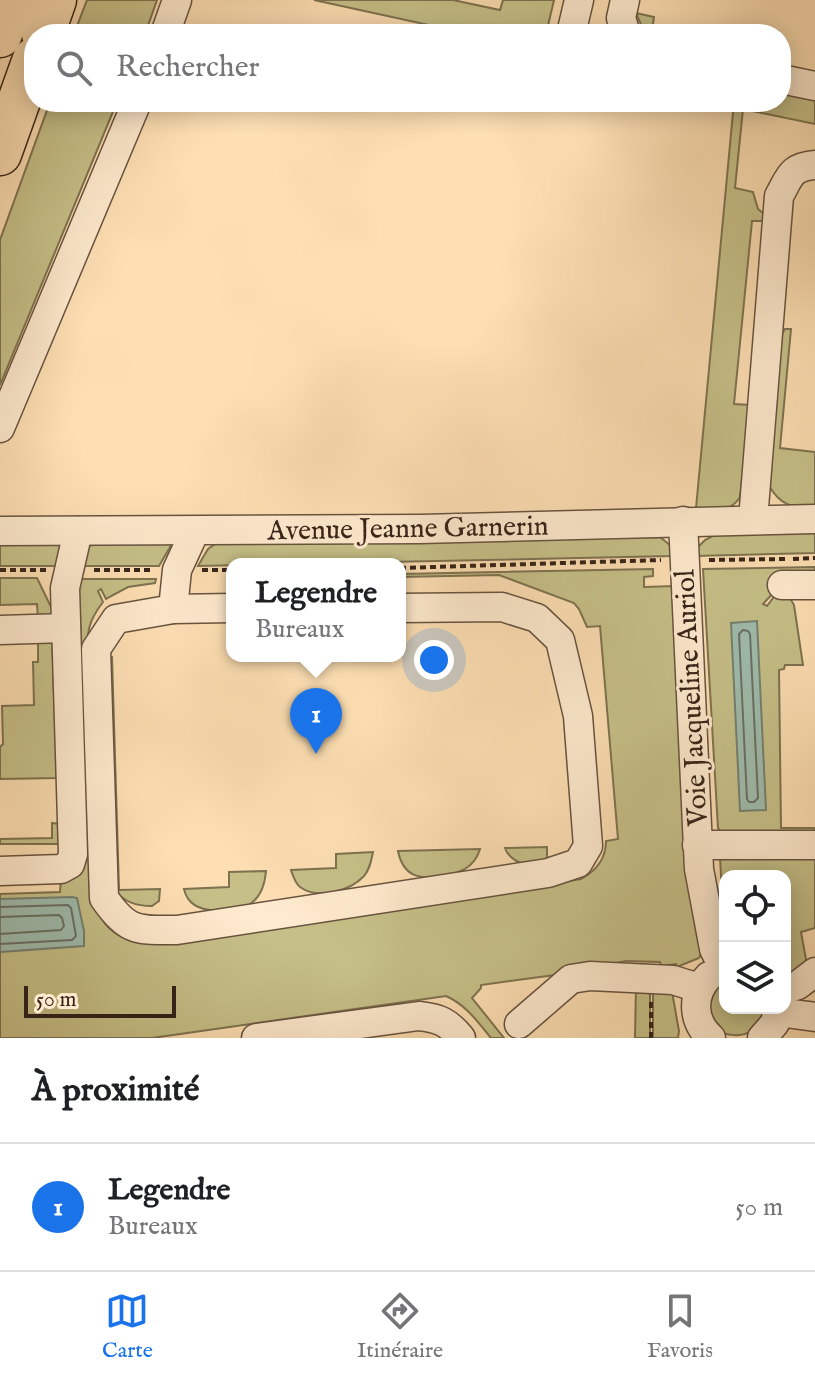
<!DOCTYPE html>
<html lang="fr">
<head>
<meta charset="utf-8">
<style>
	:root { --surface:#fff; --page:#f2f2f2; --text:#202124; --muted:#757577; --line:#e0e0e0; --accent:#1a73e8 }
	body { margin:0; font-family:"IM FELL English",serif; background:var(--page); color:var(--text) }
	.controls { position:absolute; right:24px; bottom:24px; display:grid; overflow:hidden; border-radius:16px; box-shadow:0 4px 20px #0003 }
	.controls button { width:72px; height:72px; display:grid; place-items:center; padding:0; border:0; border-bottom:2px solid var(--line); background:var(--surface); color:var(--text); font:40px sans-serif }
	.scale { position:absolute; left:24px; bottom:20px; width:152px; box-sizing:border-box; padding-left:8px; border:4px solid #362419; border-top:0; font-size:22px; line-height:28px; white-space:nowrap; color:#362419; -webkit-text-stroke:6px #feeace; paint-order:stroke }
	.you { position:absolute; left:434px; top:660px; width:28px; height:28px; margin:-20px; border:6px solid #fff; border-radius:50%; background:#1a73e8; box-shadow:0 0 0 12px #1a73e833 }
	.badge { display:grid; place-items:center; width:52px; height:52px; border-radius:50%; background:var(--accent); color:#fff; font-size:26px; font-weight:700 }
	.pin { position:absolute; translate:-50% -66px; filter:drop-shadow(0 2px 4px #0008) }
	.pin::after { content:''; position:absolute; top:42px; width:28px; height:24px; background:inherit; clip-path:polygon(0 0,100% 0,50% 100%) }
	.popup { position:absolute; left:226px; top:558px; width:180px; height:104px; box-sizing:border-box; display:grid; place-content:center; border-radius:16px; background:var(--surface); filter:drop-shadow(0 2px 6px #0005); font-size:26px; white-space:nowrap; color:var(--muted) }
	.popup b { font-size:30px; color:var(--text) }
	.popup::after { content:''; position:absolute; left:50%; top:100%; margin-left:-16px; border:16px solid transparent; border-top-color:var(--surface) }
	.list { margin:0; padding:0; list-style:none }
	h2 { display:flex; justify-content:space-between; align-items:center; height:104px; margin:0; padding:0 32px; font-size:34px }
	h2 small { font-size:26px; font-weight:400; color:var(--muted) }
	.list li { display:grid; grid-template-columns:52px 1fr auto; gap:24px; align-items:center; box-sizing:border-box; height:128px; padding:0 32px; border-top:2px solid var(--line) }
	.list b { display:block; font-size:30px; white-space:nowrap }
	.list p { margin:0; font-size:26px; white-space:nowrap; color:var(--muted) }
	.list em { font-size:26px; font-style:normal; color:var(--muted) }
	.icon { flex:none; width:44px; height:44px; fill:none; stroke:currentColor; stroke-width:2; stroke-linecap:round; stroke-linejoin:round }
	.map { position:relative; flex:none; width:815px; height:1038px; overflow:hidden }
	.search { position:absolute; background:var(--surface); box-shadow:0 4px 20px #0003; left:24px; right:24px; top:24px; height:88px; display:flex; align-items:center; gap:20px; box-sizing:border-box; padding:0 28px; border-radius:32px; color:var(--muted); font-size:30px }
	.sheet { height:232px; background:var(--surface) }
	nav { display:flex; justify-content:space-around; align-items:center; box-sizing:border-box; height:112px; border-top:2px solid var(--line); background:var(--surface); font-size:22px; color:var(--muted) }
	nav a { display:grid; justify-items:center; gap:4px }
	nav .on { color:var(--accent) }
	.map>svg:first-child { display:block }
	.green { fill:#c6c088; stroke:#7e7250; stroke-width:2 }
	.water { fill:#9fbdae; stroke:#758072; stroke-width:2 }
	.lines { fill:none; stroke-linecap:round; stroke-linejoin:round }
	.shore { stroke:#6a7064; stroke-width:2 }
	.minor-casing { stroke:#685340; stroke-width:31 }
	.highway-casing { stroke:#362419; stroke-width:45 }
	.path { stroke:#362419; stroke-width:4; stroke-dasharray:6 4; stroke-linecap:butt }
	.minor { stroke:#feeace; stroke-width:28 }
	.highway { stroke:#fddfb3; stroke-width:42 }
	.labels { text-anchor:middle; stroke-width:6; stroke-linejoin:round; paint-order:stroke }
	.street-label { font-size:28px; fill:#362419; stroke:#feeace }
</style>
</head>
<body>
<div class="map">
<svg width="815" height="1038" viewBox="0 0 815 1038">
	<rect width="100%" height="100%" fill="#fddfb3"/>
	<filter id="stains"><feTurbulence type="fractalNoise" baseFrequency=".0025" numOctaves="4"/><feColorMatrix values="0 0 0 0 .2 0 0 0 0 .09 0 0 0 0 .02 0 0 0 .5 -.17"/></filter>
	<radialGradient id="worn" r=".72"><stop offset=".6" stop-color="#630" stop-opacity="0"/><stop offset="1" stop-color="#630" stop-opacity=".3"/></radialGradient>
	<!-- green -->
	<g class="green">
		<path d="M 87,0 L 157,0 L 145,34 L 74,34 Z"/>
		<path d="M 314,0 L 453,0 L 500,10 L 503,0 L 554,0 L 546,34 L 470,34 Z"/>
		<path d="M 636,13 L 654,17 L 652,30 L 670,34 L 648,34 L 642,27 Z"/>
		<path d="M 781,90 L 815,98 L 815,124 L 743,109 L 735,188 L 753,192 L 758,209 L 768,217 L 768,221 L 752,221 L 734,404 L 750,405 L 740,497 C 730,514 713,509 696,508 L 734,102 L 781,102 Z"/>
		<path d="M 50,102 L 117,102 L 0,385 L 0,240 Z"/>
		<path d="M 785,329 L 791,329 L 780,448 L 815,452 L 815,507 C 791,507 781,507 768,484 L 779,338 Z"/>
		<path d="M 815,529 L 815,553 L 695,556 L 699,546 L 705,540 L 722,531 Z"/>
		<path d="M 660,537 L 671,546 L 672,556 L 198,566 L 208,549 L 218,542 Z"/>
		<path d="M 0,542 L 62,542 L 61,566 L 0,566 Z"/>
		<path d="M 173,542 L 159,566 L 80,566 L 88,548 L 93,543 Z"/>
		<path d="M 815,567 L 815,574 L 774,592 L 763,604 L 767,606 L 776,594 L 790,598 L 794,605 L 803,665 L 785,665 L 784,669 L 779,670 L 781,828 L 815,828 L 815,839 L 723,834 L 718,828 L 703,569 Z"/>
		<path d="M 653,569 L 653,576 L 644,577 L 644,587 L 675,586 L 704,948 L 699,958 L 677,967 L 676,964 L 661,966 L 660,962 L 626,961 L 555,975 L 481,985 L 481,988 L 472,998 L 504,1038 L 491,1038 C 477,1021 466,1005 446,996 L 152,1038 L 0,1038 L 0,894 L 60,892 L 75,662 L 88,664 L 98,912 C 107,930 119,939 139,941 L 256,931 L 581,879 C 596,871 606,859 606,841 L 618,839 L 600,626 L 587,627 L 579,609 L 574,603 L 499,575 L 400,577 L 400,574 Z"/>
		<path d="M 0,578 L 37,578 L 52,609 L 52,620 L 38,619 L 37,604 L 0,605 Z"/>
		<path d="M 74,579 L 156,579 L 155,583 L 128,587 L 106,599 L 101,589 L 98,591 L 103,602 C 87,623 87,632 88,657 L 75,655 Z"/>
		<path d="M 52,637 L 57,778 L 0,779 L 0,747 L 3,744 L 2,706 L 34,705 L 33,662 L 38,662 L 38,638 Z"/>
		<path d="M 112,657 L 119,890 L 160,889 L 159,901 L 152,906 C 138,906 125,903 117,892 L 109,658 Z"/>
		<path d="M 52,823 L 60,824 L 59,844 L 0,844 L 0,839 L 52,838 Z"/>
		<path d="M 547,847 L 547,859 L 528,866 C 519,863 508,858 505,848 Z"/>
		<path d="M 480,849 C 474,869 459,873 441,876 C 419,880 403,876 398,851 Z"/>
		<path d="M 373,852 C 371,861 370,869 364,876 C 350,891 318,900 300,887 C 295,883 293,876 291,870 L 336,868 L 336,854 Z"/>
		<path d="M 815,852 L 815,928 L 801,932 L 807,965 L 785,978 L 785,876 L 725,876 L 725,945 L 720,858 Z"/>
		<path d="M 266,871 C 265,883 261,897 250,904 C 245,908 238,908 231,909 C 212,912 189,911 184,889 L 229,887 L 229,872 Z"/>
		<path d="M 725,977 L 725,1008 L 766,1008 C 764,1016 760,1025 753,1030 C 742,1038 720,1037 713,1024 C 709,1017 708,1006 706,998 Z"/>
		<path d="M 636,986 L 650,986 L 650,1038 L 635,1038 Z"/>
		<path d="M 653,986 L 671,986 L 679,1031 L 678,1038 L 653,1038 Z"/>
	</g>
	<!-- water -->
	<g class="water">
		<path d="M 757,621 L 766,810 L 740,811 L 731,623 Z"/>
		<path d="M 72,897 L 77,898 L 84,931 L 84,946 L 0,952 L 0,899 Z"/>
	</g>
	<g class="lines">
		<!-- shore -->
		<g class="shore">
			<path d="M 743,630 L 748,631 L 750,634 L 758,798 L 754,802 L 749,802 L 747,799 L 739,634 Z"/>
			<path d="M 0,907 L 68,905 L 71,908 L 76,936 L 72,940 L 0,944"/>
			<path d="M 0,917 L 59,915 L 62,918 L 64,926 L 61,930 L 0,934"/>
		</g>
		<!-- minor casing -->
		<g class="minor-casing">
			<g id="minor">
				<path d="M 625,0 L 621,18 L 626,34"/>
				<path d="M 165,34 L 177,0"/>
				<path d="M 571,34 L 579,0"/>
				<path d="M 781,79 L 815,86"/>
				<path d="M 0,428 L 137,102"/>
				<path d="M 753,520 L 779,196 C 790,177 790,167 815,165"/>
				<path d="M 683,521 L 699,869 L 714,949 L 723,967"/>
				<path d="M 0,531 L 420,529 L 815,519"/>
				<path d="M 782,585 L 815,585"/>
				<path d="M 232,608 L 173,609 L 116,619 L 96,649 L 104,898 C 128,933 138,930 177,930 L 548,873 L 578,863 L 588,846 L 578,716 L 560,640 L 537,618 L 502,607 L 400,608"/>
				<path d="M 173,609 L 177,570 L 195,531"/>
				<path d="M 0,630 L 66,628"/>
				<path d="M 697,845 L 815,845"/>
				<path d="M 0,871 L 61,869 L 70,864 L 73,854 L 65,588 L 78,531"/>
				<path d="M 709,976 C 691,995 692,1021 711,1038"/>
				<path d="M 785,989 L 798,985 L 815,972"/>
				<path d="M 778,1012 L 815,1017"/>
				<path d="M 519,1024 L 571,979 L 590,976 L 673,980 L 699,988"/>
				<path d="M 256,1038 L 419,1016 C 439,1018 448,1022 461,1038"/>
				<path d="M 762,1038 L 775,1023 L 778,1008"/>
			</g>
		</g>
		<!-- highway casing -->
		<g class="highway-casing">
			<g id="highway">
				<path d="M 43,34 L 55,0"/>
				<path d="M 0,36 L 13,0"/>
				<path d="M 0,154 L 34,59"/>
			</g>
		</g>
		<!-- path -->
		<g class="path">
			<path d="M 793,559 L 815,558"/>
			<path d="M 709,560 L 785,559"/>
			<path d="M 400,568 L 661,560"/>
			<path d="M 0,570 L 46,570"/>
			<path d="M 94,570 L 154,570"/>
			<path d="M 202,570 L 232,570"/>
			<path d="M 651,1038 L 651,1000"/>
		</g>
		<!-- minor -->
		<use href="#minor" class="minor"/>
		<!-- highway -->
		<use href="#highway" class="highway"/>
	</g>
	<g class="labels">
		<!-- street labels -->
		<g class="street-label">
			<text transform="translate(408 527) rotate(-1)" y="10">Avenue Jeanne Garnerin</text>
			<text transform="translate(690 698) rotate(-93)" y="10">Voie Jacqueline Auriol</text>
		</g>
	</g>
	<rect width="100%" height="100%" filter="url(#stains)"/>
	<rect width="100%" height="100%" fill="url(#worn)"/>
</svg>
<div class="controls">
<button><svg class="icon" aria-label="locate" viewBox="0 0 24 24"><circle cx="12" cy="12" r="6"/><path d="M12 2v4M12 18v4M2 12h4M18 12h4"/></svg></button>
<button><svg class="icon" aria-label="layers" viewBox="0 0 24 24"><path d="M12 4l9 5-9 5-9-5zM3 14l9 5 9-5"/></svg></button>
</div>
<div class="scale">50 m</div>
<div class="you"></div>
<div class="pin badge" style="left:316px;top:754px">1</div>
<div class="popup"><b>Legendre</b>Bureaux</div>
<div class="search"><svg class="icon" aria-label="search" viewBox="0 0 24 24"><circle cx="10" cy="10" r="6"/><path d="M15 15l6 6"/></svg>Rechercher</div>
</div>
<section class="sheet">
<h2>À proximité<small></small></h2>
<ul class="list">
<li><span class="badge">1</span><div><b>Legendre</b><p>Bureaux</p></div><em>50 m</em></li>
</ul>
</section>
<nav>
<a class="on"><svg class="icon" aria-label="map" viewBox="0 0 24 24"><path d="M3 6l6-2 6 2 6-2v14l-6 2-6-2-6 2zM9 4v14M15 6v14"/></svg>Carte</a>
<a><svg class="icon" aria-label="directions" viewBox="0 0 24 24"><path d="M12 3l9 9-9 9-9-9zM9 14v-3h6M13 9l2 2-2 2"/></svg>Itinéraire</a>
<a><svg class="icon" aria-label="saved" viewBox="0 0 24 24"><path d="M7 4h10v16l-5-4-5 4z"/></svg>Favoris</a>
</nav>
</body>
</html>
